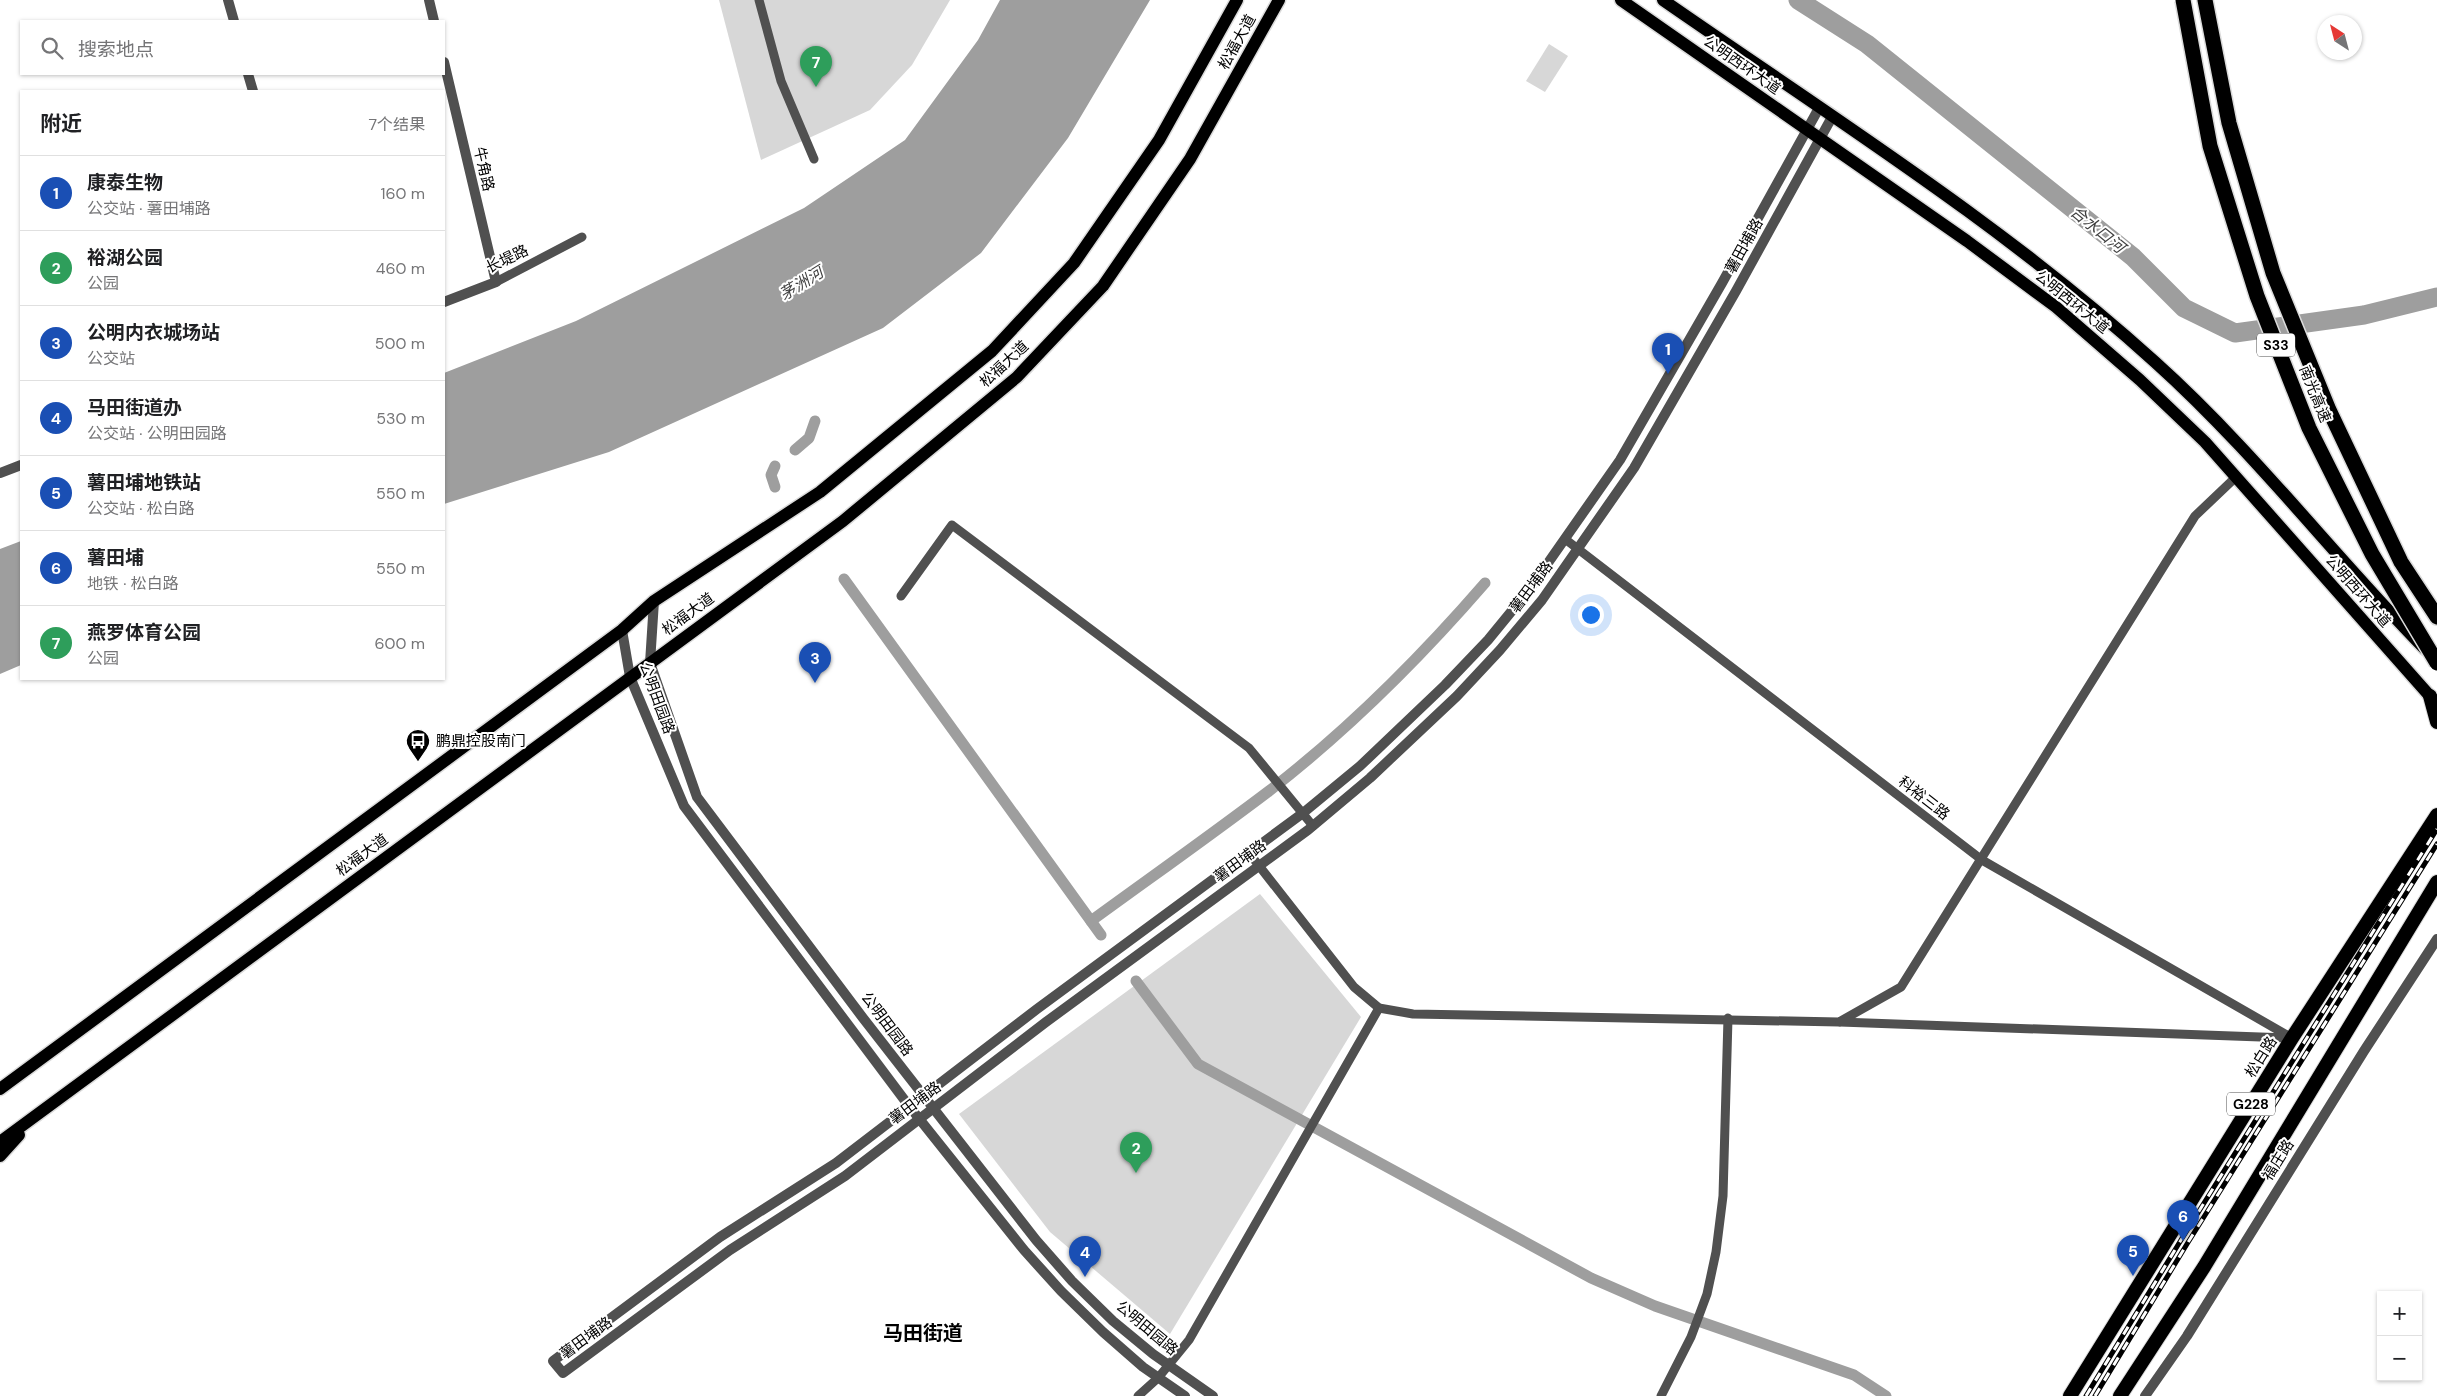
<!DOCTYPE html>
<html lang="zh">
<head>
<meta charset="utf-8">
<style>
	:root { --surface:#fff; --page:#f2f2f2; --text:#202124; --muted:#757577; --line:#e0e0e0; --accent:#000 }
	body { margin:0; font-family:"DM Sans","Noto Sans SC",sans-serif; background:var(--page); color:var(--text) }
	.controls { position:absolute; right:15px; bottom:15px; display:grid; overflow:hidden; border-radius:0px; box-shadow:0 1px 4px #0004 }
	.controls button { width:45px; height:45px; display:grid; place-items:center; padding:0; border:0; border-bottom:1px solid var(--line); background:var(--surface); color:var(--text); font:25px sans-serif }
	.compass { position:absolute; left:2317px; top:15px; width:45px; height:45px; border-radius:50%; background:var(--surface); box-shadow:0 1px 4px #0004; rotate:324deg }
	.you { position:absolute; left:1590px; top:614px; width:18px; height:18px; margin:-12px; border:4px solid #fff; border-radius:50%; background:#1a73e8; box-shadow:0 0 0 8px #1a73e833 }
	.badge { display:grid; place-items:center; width:32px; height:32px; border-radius:50%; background:var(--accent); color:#fff; font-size:16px; font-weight:700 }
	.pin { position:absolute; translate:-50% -41px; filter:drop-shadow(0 1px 2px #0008) }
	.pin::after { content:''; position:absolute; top:26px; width:18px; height:15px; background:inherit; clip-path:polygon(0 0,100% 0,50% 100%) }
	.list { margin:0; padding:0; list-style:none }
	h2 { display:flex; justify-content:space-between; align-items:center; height:65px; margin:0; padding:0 20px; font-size:21px }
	h2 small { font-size:16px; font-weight:400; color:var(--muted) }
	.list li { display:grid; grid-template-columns:32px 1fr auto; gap:15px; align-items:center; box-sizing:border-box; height:75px; padding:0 20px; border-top:1px solid var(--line) }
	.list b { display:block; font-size:19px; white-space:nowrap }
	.list p { margin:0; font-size:16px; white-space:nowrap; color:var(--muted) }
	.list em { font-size:16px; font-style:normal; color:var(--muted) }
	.icon { flex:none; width:28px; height:28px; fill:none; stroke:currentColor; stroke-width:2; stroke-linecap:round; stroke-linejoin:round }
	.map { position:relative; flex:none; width:2437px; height:1396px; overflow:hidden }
	.search { position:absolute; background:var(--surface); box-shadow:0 1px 4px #0004; left:20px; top:20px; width:425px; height:55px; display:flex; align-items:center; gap:12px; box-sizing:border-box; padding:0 18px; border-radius:0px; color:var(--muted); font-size:19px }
	.panel { position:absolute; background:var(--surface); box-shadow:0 1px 4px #0004; left:20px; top:90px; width:425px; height:590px; border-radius:0px }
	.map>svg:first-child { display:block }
	.green { fill:#d7d7d7 }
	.water { fill:#9e9e9e }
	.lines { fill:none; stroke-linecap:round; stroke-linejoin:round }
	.canal { stroke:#9e9e9e; stroke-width:11 }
	.river { stroke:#9e9e9e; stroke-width:19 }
	.primary-casing { stroke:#dbdbdb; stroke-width:15 }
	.trunk-casing { stroke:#dbdbdb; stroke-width:16 }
	.motorway-casing { stroke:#dbdbdb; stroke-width:18 }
	.minor { stroke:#505050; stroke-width:9 }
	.tertiary { stroke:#505050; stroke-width:10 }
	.primary { stroke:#000; stroke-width:12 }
	.trunk { stroke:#000; stroke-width:14 }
	.motorway { stroke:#000; stroke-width:15 }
	.rail-casing { stroke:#000; stroke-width:5 }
	.rail { stroke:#fff; stroke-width:3; stroke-dasharray:9; stroke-linecap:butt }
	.motorway-bridge-casing { stroke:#dbdbdb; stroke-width:18; stroke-linecap:butt }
	.motorway-bridge { stroke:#000; stroke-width:15 }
	.labels { text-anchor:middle; stroke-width:4; stroke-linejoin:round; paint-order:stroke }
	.shield { fill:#fff; stroke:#4c4c4c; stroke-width:1 }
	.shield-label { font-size:14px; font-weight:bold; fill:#000 }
	.street-label { font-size:15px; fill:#000; stroke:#fff }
	.poi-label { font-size:15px; fill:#000; stroke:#fff; text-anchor:start }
	.water-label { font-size:16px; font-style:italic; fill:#3f3f3f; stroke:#fff }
	.district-label { font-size:20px; font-weight:bold; fill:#000; stroke:#fff }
</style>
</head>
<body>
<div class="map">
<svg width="2437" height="1396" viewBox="0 0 2437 1396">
	<rect width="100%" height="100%" fill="#fff"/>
	<!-- green -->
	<g class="green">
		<path d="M 719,0 L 950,0 L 912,65 L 870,110 L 761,160 Z"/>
		<path d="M 1549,44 L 1568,56 L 1545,92 L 1526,81 Z"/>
		<path d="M 1260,894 L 1361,1017 L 1170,1334 L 1050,1232 L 959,1114 Z"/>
	</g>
	<!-- water -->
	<g class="water">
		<path d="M 1000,0 L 1150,0 L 1068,138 L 981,253 L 883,328 L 609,452 L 444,504 L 444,373 L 576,321 L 804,208 L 905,140 L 978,40 Z"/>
		<path d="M 21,541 L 21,665 L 0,674 L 0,549 Z"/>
	</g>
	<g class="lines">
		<!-- canal -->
		<g class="canal">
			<path d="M 795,450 L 809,438 L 815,421"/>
			<path d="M 775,487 L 771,475 L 775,466"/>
			<path d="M 844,579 L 1101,935"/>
			<path d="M 1091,921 C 1150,878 1211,835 1269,791 C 1348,730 1420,658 1485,583"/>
			<path d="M 1136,981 L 1198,1064 L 1591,1278 L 1655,1306 L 1854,1375 L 1886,1396"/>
		</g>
		<!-- river -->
		<path class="river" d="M 1798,0 L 1867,44 L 2133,257 L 2184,308 L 2235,333 L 2364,315 L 2437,297"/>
		<!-- primary casing -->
		<g class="primary-casing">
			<g id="primary">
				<path d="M 1621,0 L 1967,241 L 2056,307 L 2140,380 L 2205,442 L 2436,703"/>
				<path d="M 1663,0 C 1830,116 2004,225 2155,362 C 2253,450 2333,555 2425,649"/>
				<path d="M 0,1089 L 622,630 L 654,601 L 820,492 L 992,351 L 1074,263 L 1159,140 L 1237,0"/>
				<path d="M 0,1142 L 843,521 L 1017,377 L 1103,286 L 1190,159 L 1279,0"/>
				<path d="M 0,1156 L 19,1135"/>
			</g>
		</g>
		<!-- trunk casing -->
		<g class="trunk-casing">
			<g id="trunk">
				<path d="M 2430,696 L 2437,722"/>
				<path d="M 2070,1396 L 2292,1038 L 2437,815"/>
				<path d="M 2120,1396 L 2204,1267 L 2437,882"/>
			</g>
		</g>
		<!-- motorway casing -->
		<g class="motorway-casing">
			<path id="motorway" d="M 2205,0 L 2229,123 L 2273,273 L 2329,410 L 2401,562 L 2437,617"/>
		</g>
		<!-- minor -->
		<g class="minor">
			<path d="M 759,0 L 781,81 L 814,159"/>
			<path d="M 496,282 L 582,237"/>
			<path d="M 1565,539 L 1982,860 L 2292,1038"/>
			<path d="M 901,596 L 952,525 L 1249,748 L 1313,826"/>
			<path d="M 1249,853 L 1354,987 L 1379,1008 L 1413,1014 L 1839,1022 L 1901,987 L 2195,516 L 2236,477"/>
			<path d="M 1840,1022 L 2289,1038"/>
			<path d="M 1138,1396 L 1158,1378 L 1189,1340 L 1379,1008"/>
			<path d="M 1661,1396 L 1691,1337 L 1707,1294 L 1716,1252 L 1723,1196 L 1728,1018"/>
		</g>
		<!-- tertiary -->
		<g class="tertiary">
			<path d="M 228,0 L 234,21"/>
			<path d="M 429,0 L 434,21"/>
			<path d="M 444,62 L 496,282 L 444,302"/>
			<path d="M 248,74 L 253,91"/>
			<path d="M 1819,108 L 1722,283 L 1620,460 L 1529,590 L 1488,640 L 1445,685 L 1360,766 L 1303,813 L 1037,1009 L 836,1163 L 720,1237 L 553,1361 L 563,1373 L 730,1250 L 845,1176 L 1046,1022 L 1308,830 L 1370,778 L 1457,696 L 1500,650 L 1542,600 L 1634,468 L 1736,291 L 1832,117"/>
			<path d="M 0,473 L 21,465"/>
			<path d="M 654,601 L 650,663 L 697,797 L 863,1018 L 1036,1240 L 1072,1281 L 1113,1321 L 1153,1354 L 1213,1396"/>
			<path d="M 622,630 L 630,677 L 684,806 L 909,1106 L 1024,1250 L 1061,1291 L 1103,1332 L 1143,1367 L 1185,1396"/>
			<path d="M 2145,1396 L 2187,1336 L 2364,1051 L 2437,939"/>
		</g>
		<!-- primary -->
		<use href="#primary" class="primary"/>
		<!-- trunk -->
		<use href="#trunk" class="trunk"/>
		<!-- motorway -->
		<use href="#motorway" class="motorway"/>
		<!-- rail casing -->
		<g class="rail-casing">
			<g id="rail">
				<path d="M 2086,1396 L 2181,1240 L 2437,829"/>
				<path d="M 2095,1396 L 2187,1244 L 2437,844"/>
			</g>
		</g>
		<!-- rail -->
		<use href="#rail" class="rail"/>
		<!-- motorway-bridge casing -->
		<g class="motorway-bridge-casing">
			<path id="motorway-bridge" d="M 2183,0 L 2210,146 L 2257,296 L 2309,428 L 2372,554 L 2437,663"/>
		</g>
		<!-- motorway-bridge -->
		<use href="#motorway-bridge" class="motorway-bridge"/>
	</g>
	<!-- icons -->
	<defs>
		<g id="bus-pin" transform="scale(1.25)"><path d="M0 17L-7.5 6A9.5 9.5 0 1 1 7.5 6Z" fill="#000" stroke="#fff"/><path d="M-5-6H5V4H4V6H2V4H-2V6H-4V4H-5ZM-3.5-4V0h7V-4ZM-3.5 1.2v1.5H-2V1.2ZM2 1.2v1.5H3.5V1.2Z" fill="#fff"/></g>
	</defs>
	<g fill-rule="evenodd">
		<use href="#bus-pin" x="418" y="741"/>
	</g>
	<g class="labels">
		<!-- shield labels -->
		<g class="shield">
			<rect x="2257" y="333.5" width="38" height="23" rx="4"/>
			<rect x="2227" y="1092.5" width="48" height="23" rx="4"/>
		</g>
		<g class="shield-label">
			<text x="2276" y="350">S33</text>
			<text x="2251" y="1109">G228</text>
		</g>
		<!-- street labels -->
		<g class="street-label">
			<text transform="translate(1237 42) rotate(-61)" y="5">松福大道</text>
			<text transform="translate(1742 65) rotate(35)" y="5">公明西环大道</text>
			<text transform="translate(484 169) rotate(77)" y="5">牛角路</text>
			<text transform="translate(1744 246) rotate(-61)" y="5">薯田埔路</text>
			<text transform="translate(507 259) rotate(-26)" y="5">长堤路</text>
			<text transform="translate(2072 302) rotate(39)" y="5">公明西环大道</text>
			<text transform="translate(1004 364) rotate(-43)" y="5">松福大道</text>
			<text transform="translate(2315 394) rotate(68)" y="5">南光高速</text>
			<text transform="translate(1531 587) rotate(-53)" y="5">薯田埔路</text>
			<text transform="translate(2358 591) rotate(49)" y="5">公明西环大道</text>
			<text transform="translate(688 614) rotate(-36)" y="5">松福大道</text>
			<text transform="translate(657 698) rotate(70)" y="5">公明田园路</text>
			<text transform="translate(1924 798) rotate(38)" y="5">科裕三路</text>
			<text transform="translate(362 855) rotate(-36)" y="5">松福大道</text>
			<text transform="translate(1240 861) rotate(-36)" y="5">薯田埔路</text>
			<text transform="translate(887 1024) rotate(53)" y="5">公明田园路</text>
			<text transform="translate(2261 1057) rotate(-58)" y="5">松白路</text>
			<text transform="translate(915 1103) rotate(-37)" y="5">薯田埔路</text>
			<text transform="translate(2278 1160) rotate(-58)" y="5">福庄路</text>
			<text transform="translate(1147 1328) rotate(40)" y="5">公明田园路</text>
			<text transform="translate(586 1338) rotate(-36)" y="5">薯田埔路</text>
		</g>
		<!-- poi labels -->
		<g class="poi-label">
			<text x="436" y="746">鹏鼎控股南门</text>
		</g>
		<!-- water labels -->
		<g class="water-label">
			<text transform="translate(2098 229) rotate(39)" y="6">合水口河</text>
			<text transform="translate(801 283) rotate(-32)" y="6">茅洲河</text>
		</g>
		<!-- district labels -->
		<g class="district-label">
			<text x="923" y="1340">马田街道</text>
		</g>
	</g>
</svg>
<div class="controls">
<button>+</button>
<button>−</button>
</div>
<svg class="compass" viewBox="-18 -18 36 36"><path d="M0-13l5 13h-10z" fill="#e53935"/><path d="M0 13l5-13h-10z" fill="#757577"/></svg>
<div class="you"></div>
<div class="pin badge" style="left:1668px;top:374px;background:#1a4fb4">1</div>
<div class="pin badge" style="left:1136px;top:1173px;background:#2e9e5b">2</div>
<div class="pin badge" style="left:815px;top:683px;background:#1a4fb4">3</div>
<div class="pin badge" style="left:1085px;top:1277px;background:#1a4fb4">4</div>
<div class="pin badge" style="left:2133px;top:1276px;background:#1a4fb4">5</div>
<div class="pin badge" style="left:2183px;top:1241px;background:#1a4fb4">6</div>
<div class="pin badge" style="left:816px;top:87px;background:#2e9e5b">7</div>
<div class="search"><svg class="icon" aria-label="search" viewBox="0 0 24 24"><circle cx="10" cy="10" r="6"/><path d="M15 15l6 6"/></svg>搜索地点</div>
<section class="panel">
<h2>附近<small>7个结果</small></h2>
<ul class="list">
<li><span class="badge" style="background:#1a4fb4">1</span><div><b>康泰生物</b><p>公交站 · 薯田埔路</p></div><em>160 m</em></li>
<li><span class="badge" style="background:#2e9e5b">2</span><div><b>裕湖公园</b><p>公园</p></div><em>460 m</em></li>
<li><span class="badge" style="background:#1a4fb4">3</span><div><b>公明内衣城场站</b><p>公交站</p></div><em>500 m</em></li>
<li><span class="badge" style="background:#1a4fb4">4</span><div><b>马田街道办</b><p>公交站 · 公明田园路</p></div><em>530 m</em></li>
<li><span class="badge" style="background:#1a4fb4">5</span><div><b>薯田埔地铁站</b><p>公交站 · 松白路</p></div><em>550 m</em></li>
<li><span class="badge" style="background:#1a4fb4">6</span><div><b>薯田埔</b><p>地铁 · 松白路</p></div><em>550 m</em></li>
<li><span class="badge" style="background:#2e9e5b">7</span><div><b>燕罗体育公园</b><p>公园</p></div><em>600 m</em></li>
</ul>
</section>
</div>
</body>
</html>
